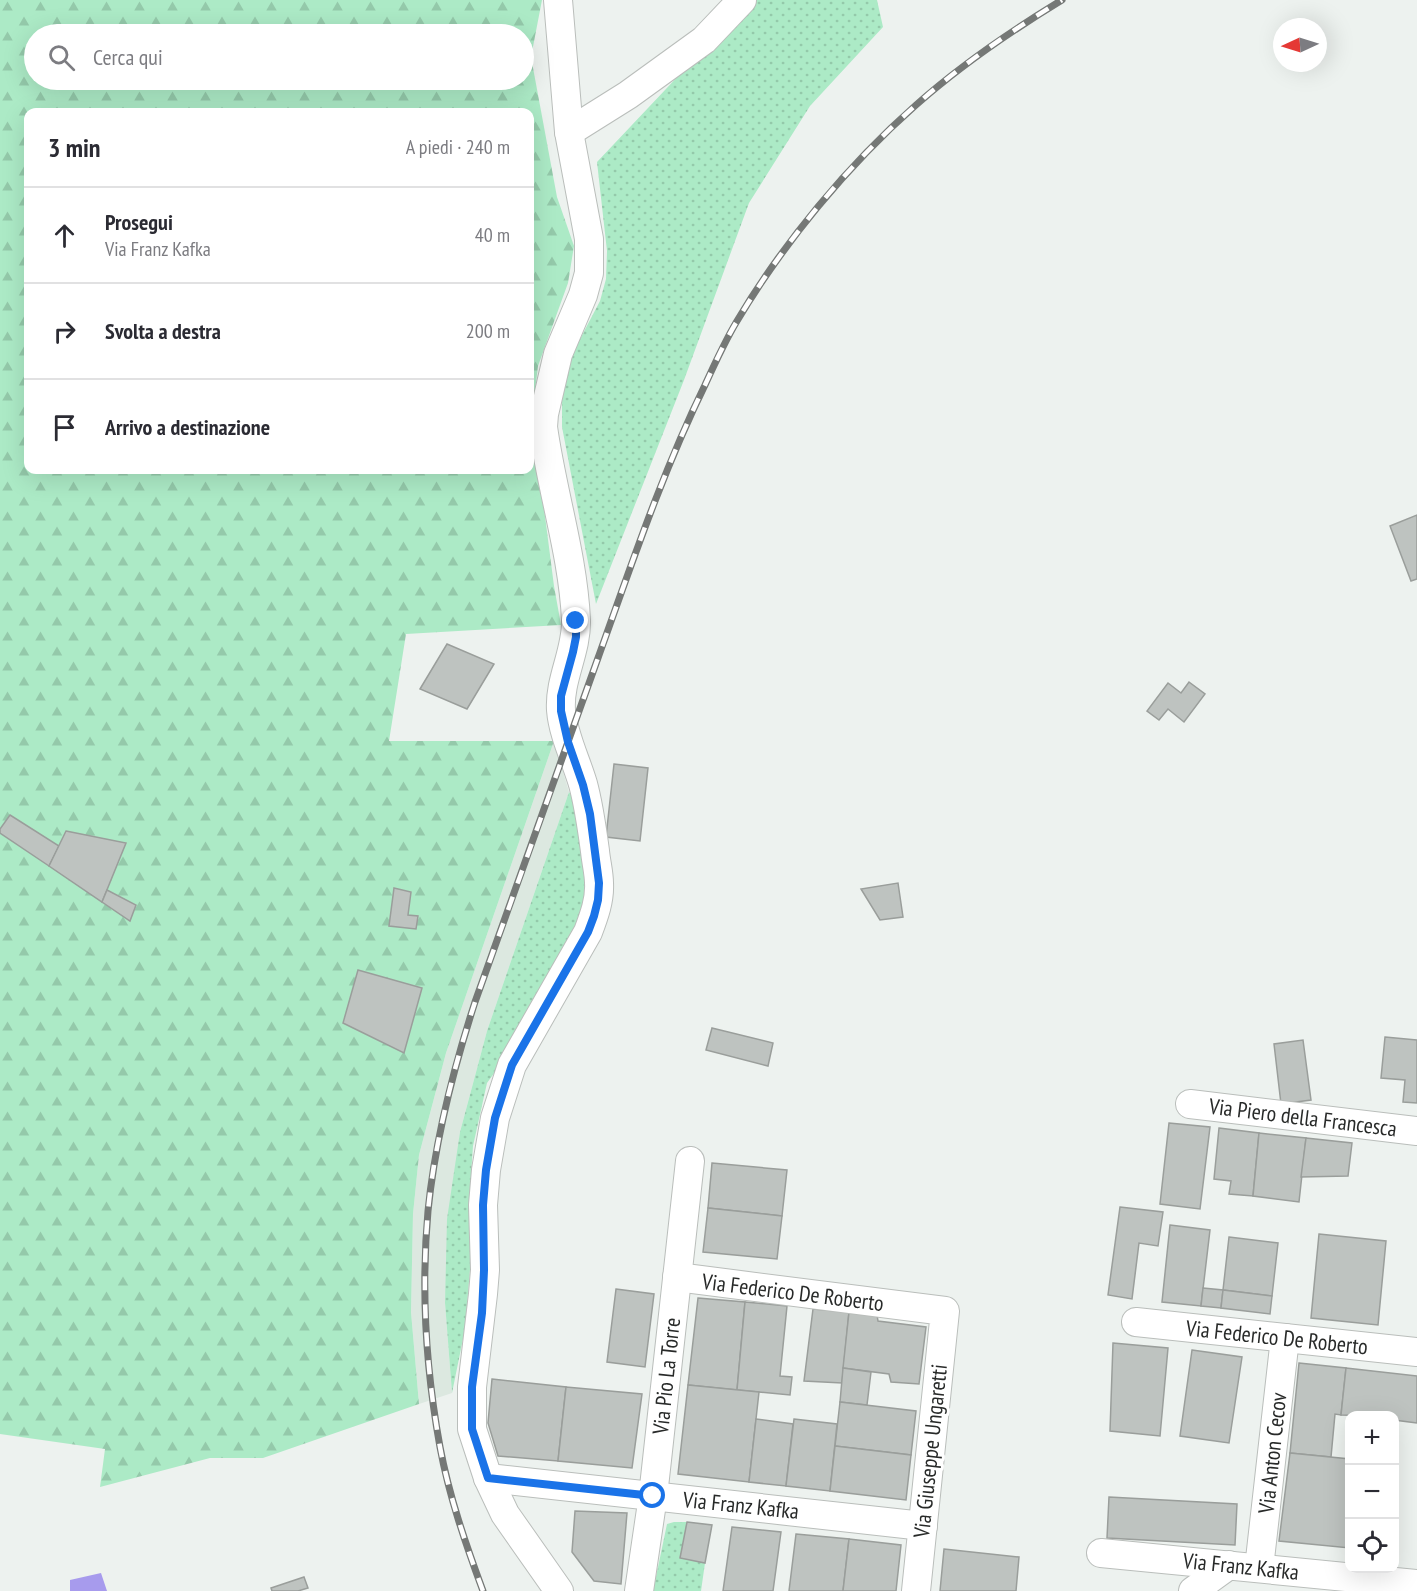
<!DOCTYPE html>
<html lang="it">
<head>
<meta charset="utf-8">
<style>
	:root { --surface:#fff; --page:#f2f2f3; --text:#2b2b33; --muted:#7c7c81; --line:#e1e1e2 }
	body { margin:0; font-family:"PT Sans Narrow",sans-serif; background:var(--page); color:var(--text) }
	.controls { position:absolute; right:18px; bottom:18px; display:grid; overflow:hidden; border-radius:12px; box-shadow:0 6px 24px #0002 }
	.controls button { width:54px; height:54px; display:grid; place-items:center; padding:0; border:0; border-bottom:2px solid var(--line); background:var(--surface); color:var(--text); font:30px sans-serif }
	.compass { position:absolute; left:1273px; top:18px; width:54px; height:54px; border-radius:50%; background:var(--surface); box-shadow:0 6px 24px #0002; rotate:266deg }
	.stop { position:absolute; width:18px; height:18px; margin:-14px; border:4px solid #1a73e8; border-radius:50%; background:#fff }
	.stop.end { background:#1a73e8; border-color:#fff; box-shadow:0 2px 6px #0008 }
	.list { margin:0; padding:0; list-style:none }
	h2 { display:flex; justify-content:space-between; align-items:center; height:78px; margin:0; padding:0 24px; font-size:26px }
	h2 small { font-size:20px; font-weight:400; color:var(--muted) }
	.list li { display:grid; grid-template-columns:39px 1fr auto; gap:18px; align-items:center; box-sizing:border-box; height:96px; padding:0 24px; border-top:2px solid var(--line) }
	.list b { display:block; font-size:22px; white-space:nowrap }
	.list p { margin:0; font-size:20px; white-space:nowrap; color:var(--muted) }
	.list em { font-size:20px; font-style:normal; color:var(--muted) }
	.icon { flex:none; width:33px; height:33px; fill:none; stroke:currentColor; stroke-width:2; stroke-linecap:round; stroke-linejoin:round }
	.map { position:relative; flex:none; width:1417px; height:1591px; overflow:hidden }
	.search { position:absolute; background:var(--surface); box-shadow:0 6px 24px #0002; left:24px; top:24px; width:510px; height:66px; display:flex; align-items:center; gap:15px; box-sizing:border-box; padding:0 21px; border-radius:33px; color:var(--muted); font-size:22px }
	.panel { position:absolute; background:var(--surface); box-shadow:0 6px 24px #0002; left:24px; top:108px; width:510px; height:366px; border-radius:12px }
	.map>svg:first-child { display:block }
	.built { fill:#dce8e0 }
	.grass { fill:url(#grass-dots) }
	.forest { fill:url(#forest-firs); fill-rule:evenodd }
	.water { fill:#a79bed }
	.building { fill:#bec3c0; stroke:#9a9e9b; stroke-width:1.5 }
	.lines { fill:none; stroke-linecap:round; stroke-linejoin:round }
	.street-casing { stroke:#babebb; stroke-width:30 }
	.street { stroke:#fff; stroke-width:28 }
	.rail-casing { stroke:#757876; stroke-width:7 }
	.rail { stroke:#fff; stroke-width:4.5; stroke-dasharray:14; stroke-linecap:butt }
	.route { stroke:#1a73e8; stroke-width:8 }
	.labels { text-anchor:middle; stroke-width:6; stroke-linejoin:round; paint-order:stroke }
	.street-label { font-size:22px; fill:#282a29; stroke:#fff }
</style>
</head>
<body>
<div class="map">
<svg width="1417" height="1591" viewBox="0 0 1417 1591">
	<defs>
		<pattern id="grass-dots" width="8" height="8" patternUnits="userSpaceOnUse" patternTransform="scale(1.5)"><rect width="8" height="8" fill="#aceac6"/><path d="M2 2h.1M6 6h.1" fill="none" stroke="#94c9aa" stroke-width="1.8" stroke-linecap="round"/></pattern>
		<pattern id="forest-firs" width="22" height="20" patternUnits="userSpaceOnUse" patternTransform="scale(1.5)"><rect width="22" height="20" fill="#aceac6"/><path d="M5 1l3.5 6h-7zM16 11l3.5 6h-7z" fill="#94c9aa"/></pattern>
	</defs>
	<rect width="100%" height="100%" fill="#edf2ef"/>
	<!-- built -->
	<path class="built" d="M 554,741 L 569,792 L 487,1031 L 460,1132 L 445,1303 L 452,1393 L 419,1404 L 411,1312 L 413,1214 L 419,1155 L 446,1053 Z"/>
	<!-- grass -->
	<g class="grass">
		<path d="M 750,0 L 877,0 L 883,27 L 810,106 L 749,203 L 684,380 L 596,604 L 562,427 L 562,393 L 570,358 L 600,301 L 606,279 L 607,251 L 597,162 Z"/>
		<path d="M 569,792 L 578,805 L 587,912 L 503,1061 L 487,1083 L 473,1146 L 471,1175 L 473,1234 L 465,1329 L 452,1393 L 445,1303 L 447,1219 L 460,1132 L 487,1031 Z"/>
		<path d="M 674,1522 L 687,1522 L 681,1558 L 705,1563 L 701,1591 L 653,1591 L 667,1524 Z"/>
	</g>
	<!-- forest -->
	<path class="forest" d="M 0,0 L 542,0 L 531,57 L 557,197 L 574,246 L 568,283 L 538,366 L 532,415 L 554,586 L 561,625 L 406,634 L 389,741 L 554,741 L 446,1053 L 419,1155 L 413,1214 L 411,1312 L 419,1404 L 263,1458 L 210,1458 L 100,1487 L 105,1449 L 0,1434 ZM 34,34 L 524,34 L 524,80 L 34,80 ZM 28,112 L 530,112 L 530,470 L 28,470 Z"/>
	<!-- water -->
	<path class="water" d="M 101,1573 L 107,1591 L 70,1591 L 70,1580 Z"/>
	<!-- building -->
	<g class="building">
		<path d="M 1417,515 L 1417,579 L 1411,581 L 1390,526 Z"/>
		<path d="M 447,644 L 494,664 L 467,709 L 420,689 Z"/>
		<path d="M 1189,682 L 1205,694 L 1184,722 L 1168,709 L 1159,720 L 1147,711 L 1168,683 L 1181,693 Z"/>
		<path d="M 614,764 L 648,768 L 640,841 L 606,837 Z"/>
		<path d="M 10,815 L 59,846 L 49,866 L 0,833 L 0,829 Z"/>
		<path d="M 66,831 L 126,843 L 102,902 L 49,866 Z"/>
		<path d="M 898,883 L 903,917 L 880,920 L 861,889 Z"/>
		<path d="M 394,888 L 411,892 L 408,915 L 418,916 L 416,929 L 389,926 Z"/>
		<path d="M 107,890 L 136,905 L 130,921 L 102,902 Z"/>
		<path d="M 358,970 L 422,988 L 404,1053 L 343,1023 Z"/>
		<path d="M 712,1028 L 773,1043 L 768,1066 L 706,1050 Z"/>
		<path d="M 1385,1037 L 1417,1040 L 1417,1103 L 1403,1102 L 1405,1080 L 1381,1078 Z"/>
		<path d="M 1303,1040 L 1311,1100 L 1281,1104 L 1274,1044 Z"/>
		<path d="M 1169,1123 L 1210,1127 L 1200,1209 L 1160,1204 Z"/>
		<path d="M 1219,1128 L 1259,1133 L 1253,1196 L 1229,1194 L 1231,1181 L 1214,1179 Z"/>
		<path d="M 1259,1133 L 1306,1138 L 1299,1202 L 1253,1196 Z"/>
		<path d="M 1306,1138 L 1352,1143 L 1348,1176 L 1301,1177 Z"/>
		<path d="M 712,1163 L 787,1170 L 782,1216 L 708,1208 Z"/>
		<path d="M 1120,1207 L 1163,1212 L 1158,1246 L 1139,1243 L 1132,1299 L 1108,1295 Z"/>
		<path d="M 708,1208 L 782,1216 L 777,1259 L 703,1252 Z"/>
		<path d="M 1170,1225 L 1210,1230 L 1201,1306 L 1162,1302 Z"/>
		<path d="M 1319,1234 L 1386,1241 L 1378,1325 L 1311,1318 Z"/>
		<path d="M 1229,1237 L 1278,1243 L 1272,1296 L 1223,1290 Z"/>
		<path d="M 1203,1288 L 1223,1290 L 1221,1308 L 1201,1306 Z"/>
		<path d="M 616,1289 L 654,1294 L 645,1367 L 607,1362 Z"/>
		<path d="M 1223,1290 L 1272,1296 L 1270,1314 L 1221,1308 Z"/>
		<path d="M 698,1298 L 745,1302 L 737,1390 L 688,1385 Z"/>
		<path d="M 745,1302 L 787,1306 L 780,1376 L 792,1377 L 790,1395 L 737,1390 Z"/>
		<path d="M 813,1309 L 849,1312 L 842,1383 L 804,1381 Z"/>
		<path d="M 849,1312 L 877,1315 L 878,1321 L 926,1327 L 919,1384 L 891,1382 L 889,1374 L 843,1368 Z"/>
		<path d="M 1113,1343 L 1168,1348 L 1160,1436 L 1110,1431 Z"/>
		<path d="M 1192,1350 L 1242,1357 L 1229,1443 L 1180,1436 Z"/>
		<path d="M 1299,1363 L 1346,1368 L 1341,1415 L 1335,1414 L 1331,1457 L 1290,1453 Z"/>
		<path d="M 843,1368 L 871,1372 L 867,1405 L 840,1402 Z"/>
		<path d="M 1346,1368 L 1417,1376 L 1417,1423 L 1394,1420 L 1394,1416 L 1341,1415 Z"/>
		<path d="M 492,1379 L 566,1387 L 558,1461 L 498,1456 L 488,1423 Z"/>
		<path d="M 688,1385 L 759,1392 L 749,1482 L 678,1474 Z"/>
		<path d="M 566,1387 L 642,1394 L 632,1468 L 558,1461 Z"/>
		<path d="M 840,1402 L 916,1411 L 911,1455 L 835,1446 Z"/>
		<path d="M 756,1419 L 793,1424 L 786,1486 L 749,1482 Z"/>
		<path d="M 794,1419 L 837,1424 L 830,1491 L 786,1486 Z"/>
		<path d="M 835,1446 L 911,1455 L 906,1500 L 830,1491 Z"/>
		<path d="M 1290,1453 L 1350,1459 L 1350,1548 L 1279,1541 Z"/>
		<path d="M 1109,1497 L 1237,1504 L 1235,1545 L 1107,1538 Z"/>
		<path d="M 575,1511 L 627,1513 L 621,1584 L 594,1581 L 572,1552 Z"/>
		<path d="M 687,1522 L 712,1525 L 705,1563 L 680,1558 Z"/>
		<path d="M 732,1527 L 781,1532 L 773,1591 L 723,1591 Z"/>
		<path d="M 796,1534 L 849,1539 L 843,1591 L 789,1591 Z"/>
		<path d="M 849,1539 L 901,1545 L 896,1591 L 843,1591 Z"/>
		<path d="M 944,1549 L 1019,1557 L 1016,1591 L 940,1591 Z"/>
		<path d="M 304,1577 L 308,1588 L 298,1591 L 272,1591 L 271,1588 Z"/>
	</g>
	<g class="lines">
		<!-- street casing -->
		<g class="street-casing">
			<g id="street">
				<path d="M 558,0 L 569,132 L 589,239 L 589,273 L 583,295 L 558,354 L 544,414 L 543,427 C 552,492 573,555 576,620 C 577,651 559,679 561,710 C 563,735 576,760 583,784 C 589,806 592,829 595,851 C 596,862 599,873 599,883 C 600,900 594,916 588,932 L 512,1065 L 495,1118 L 486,1170 L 483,1205 L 485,1270 L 483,1294 L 472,1387 L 472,1429 L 488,1478 L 505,1514 L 559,1591"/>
				<path d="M 569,132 L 628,95 L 704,40 L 742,0"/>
				<path d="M 1190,1104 L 1417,1131"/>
				<path d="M 677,1277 L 945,1311 L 916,1591"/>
				<path d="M 1136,1322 L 1417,1352"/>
				<path d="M 488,1478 L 923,1526"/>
				<path d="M 1101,1553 L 1417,1584"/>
				<path d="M 1259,1568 L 1285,1338"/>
				<path d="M 639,1591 L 653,1496 L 690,1161"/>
				<path d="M 1193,1591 L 1229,1565"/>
			</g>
		</g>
		<!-- street -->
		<use href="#street" class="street"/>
		<!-- rail casing -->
		<g class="rail-casing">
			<path id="rail" d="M 483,1591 C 466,1545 449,1496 440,1447 C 426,1370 421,1289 428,1211 C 435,1140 453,1070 475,1002 C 516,888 557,773 598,658 C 631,566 662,473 705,385 C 715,363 725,341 737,321 C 784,242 848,165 916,105 C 961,65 1011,31 1062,0"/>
		</g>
		<!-- rail -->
		<use href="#rail" class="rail"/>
	</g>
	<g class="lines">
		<!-- route -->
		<path class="route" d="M 576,621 L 576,637 L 573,652 L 561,696 L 561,711 L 568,742 L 583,785 L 590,814 L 599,883 L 598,900 L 594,916 L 588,932 L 512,1065 L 495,1118 L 486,1170 L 483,1205 L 484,1270 L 482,1313 L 472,1387 L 472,1429 L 488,1478 L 653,1496"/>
	</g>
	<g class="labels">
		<!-- street labels -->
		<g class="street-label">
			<text transform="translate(1303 1117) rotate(7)" y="8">Via Piero della Francesca</text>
			<text transform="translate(793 1292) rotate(7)" y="8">Via Federico De Roberto</text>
			<text transform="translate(1277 1337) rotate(6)" y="8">Via Federico De Roberto</text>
			<text transform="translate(666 1376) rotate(-84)" y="8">Via Pio La Torre</text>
			<text transform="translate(930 1451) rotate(-84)" y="8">Via Giuseppe Ungaretti</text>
			<text transform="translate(1272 1453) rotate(-84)" y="8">Via Anton Cecov</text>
			<text transform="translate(741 1505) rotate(6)" y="8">Via Franz Kafka</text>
			<text transform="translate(1241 1566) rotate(6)" y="8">Via Franz Kafka</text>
		</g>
	</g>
</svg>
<div class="controls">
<button>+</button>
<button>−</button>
<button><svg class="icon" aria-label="locate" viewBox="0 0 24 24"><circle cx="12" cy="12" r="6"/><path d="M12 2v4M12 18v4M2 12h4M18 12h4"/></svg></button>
</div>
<svg class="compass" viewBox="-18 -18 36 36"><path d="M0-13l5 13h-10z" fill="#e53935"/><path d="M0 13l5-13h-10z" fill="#7c7c81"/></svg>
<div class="stop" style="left:653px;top:1496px"></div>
<div class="stop end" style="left:576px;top:621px"></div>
<div class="search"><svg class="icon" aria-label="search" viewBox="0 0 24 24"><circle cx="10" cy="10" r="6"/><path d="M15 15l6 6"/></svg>Cerca qui</div>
<section class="panel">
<h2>3 min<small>A piedi · 240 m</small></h2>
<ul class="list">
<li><svg class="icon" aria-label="ahead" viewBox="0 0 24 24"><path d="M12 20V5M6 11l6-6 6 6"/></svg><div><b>Prosegui</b><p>Via Franz Kafka</p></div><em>40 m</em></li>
<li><svg class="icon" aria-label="right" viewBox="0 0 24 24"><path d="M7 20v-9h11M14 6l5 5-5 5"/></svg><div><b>Svolta a destra</b></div><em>200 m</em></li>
<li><svg class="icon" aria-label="arrive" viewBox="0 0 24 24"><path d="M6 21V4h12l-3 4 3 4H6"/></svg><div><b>Arrivo a destinazione</b></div></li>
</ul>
</section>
</div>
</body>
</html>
